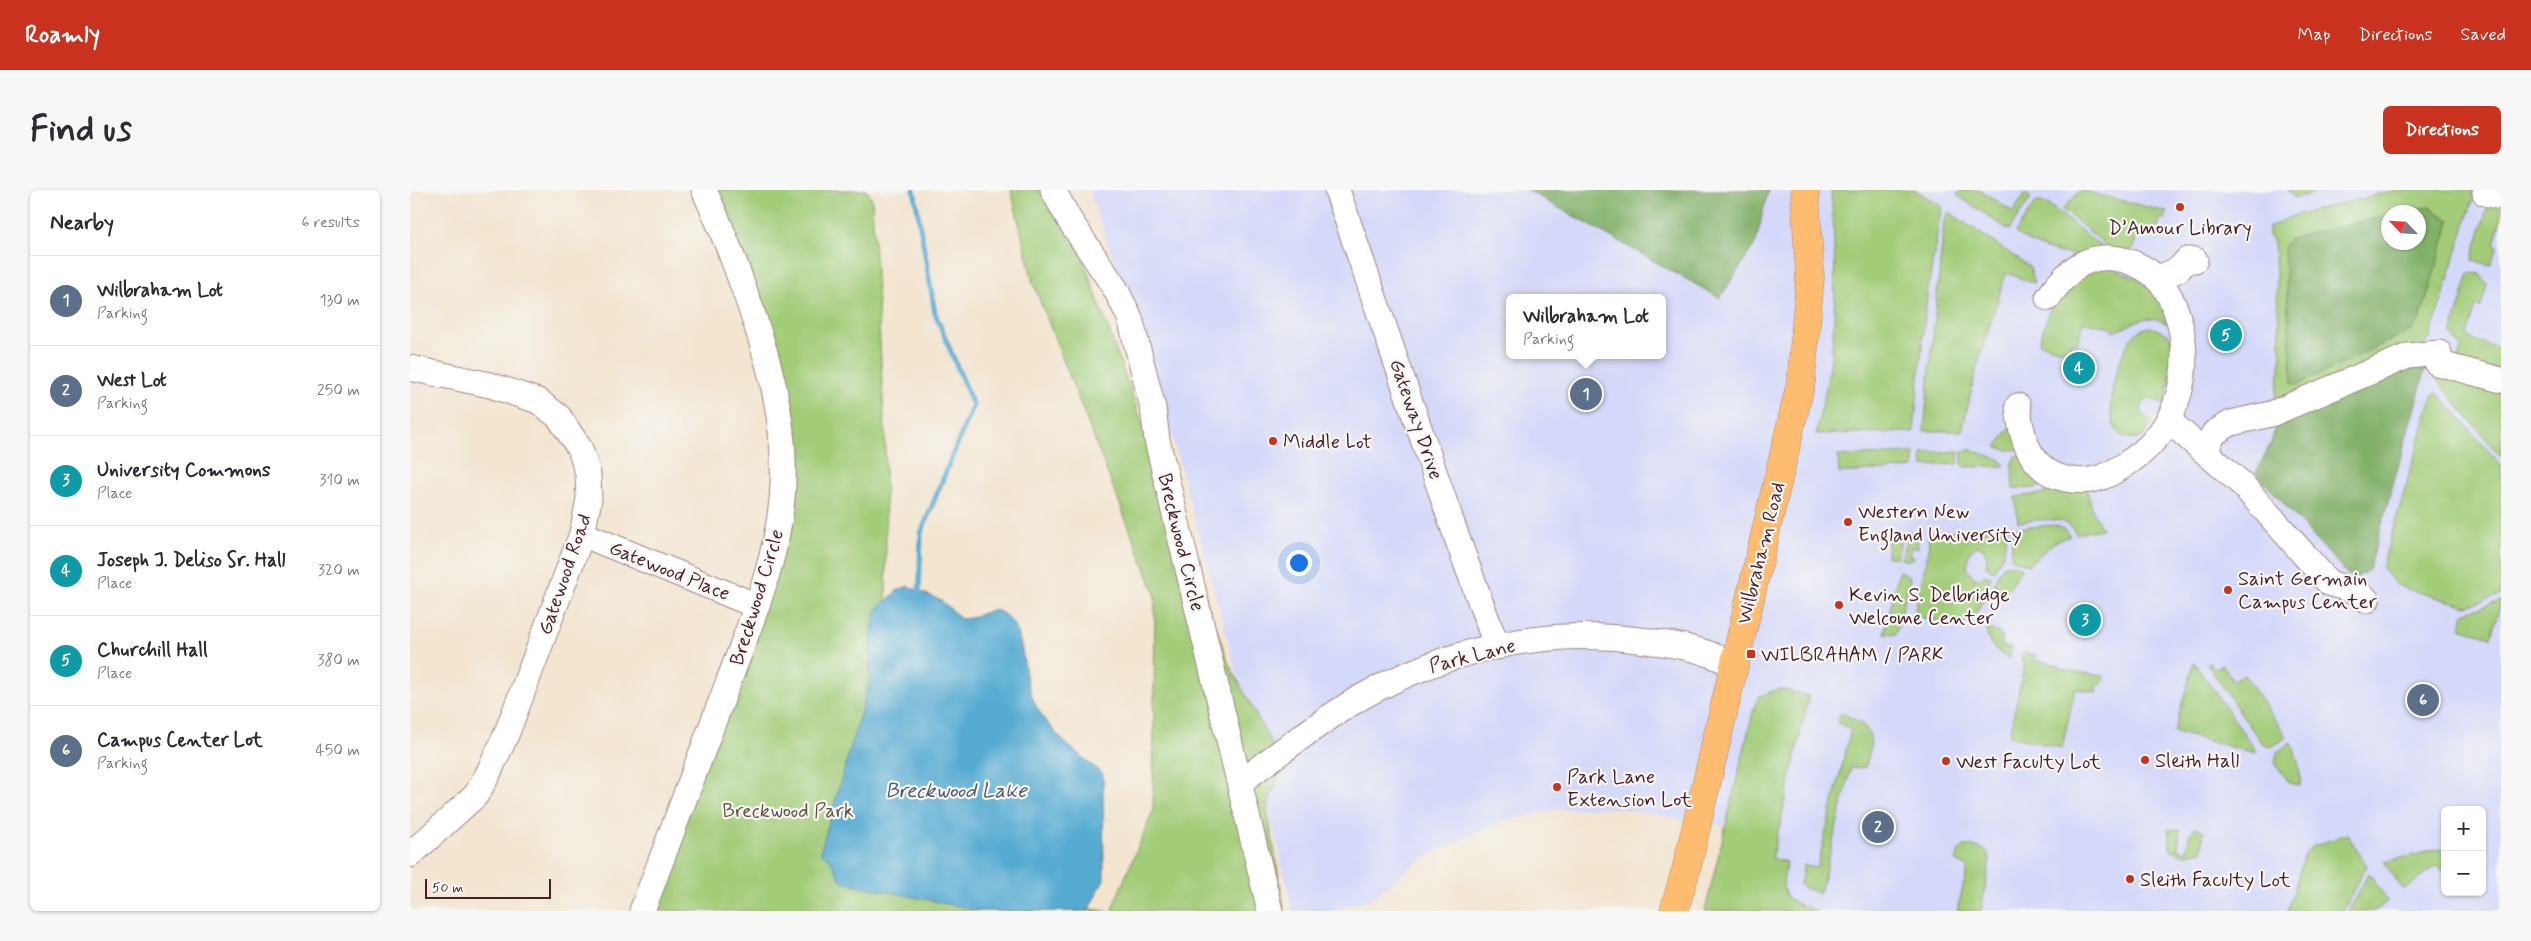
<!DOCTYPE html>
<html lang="en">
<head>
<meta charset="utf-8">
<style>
	:root { --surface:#fff; --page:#f7f7f7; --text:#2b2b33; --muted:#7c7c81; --line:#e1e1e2; --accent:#c8321e }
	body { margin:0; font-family:Mynerve,sans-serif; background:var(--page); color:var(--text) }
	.controls { position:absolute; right:15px; bottom:15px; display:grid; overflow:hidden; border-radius:8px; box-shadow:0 1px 4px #0004 }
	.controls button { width:45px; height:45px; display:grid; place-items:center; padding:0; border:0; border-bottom:1px solid var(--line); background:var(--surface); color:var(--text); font:25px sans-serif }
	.compass { position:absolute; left:1971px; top:15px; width:45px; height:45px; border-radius:50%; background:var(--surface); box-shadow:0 1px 4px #0004; rotate:295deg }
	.scale { position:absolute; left:15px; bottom:12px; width:126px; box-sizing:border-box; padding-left:5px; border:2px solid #4a1f2b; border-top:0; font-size:14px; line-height:18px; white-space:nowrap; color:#4a1f2b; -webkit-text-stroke:4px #f6f6f2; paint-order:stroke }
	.you { position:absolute; left:888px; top:372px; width:18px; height:18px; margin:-12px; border:4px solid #fff; border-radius:50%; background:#1a73e8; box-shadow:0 0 0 8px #1a73e833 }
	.badge { display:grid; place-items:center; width:32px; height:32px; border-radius:50%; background:var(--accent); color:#fff; font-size:16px; font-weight:700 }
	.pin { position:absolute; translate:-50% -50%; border:2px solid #fff; box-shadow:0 1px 5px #0006 }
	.popup { position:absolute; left:1096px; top:104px; width:160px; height:65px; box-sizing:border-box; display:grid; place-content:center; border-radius:8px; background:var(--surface); filter:drop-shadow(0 1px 4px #0005); font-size:16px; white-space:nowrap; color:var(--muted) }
	.popup b { font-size:19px; color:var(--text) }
	.popup::after { content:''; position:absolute; left:50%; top:100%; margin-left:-10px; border:10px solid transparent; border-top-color:var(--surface) }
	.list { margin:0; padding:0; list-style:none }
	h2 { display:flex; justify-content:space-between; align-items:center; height:65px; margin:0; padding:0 20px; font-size:21px }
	h2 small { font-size:16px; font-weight:400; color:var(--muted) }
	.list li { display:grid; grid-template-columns:32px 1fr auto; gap:15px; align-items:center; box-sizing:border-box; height:90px; padding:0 20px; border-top:1px solid var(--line) }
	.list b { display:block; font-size:19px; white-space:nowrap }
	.list p { margin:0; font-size:16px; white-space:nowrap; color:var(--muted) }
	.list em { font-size:16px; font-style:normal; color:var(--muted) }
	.map { position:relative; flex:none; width:2091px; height:721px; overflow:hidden; border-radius:8px }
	header { display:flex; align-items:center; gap:30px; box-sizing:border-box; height:70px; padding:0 25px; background:var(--accent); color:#fff }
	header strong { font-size:24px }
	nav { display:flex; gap:28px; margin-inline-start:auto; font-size:18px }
	.intro { display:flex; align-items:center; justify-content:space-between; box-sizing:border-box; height:120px; padding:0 30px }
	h1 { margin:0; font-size:35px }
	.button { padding:12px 22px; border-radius:8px; background:var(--accent); color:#fff; font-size:18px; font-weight:700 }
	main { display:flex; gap:30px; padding:0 30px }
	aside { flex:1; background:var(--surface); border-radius:8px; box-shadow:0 1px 4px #0004 }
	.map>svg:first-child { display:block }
	.built { fill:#d4d8f9; fill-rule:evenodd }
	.green { fill:#a2cc78; stroke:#767652; fill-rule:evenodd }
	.forest { fill:#81b068; stroke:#66684a }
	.water { fill:#57abd3; stroke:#50657f }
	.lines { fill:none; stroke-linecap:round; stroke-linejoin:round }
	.stream { stroke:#57abd3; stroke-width:5 }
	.minor-casing { stroke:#9e827e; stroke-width:27 }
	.major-casing { stroke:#9e827e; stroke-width:29 }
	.minor { stroke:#fff; stroke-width:25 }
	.major { stroke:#fdbc70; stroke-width:28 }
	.poi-dot { fill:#c8321e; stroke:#f6f6f2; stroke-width:2 }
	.labels { text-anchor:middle; stroke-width:4.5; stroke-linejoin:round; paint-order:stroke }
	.poi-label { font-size:20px; fill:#4a1f2b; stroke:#f6f6f2; text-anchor:start }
	.street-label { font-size:20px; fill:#4a1f2b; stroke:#f6f6f2 }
	.park-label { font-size:20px; fill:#645342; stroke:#f6f6f2 }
	.water-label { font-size:21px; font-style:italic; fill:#4f576e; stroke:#f6f6f2 }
</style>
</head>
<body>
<header>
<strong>Roamly</strong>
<nav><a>Map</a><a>Directions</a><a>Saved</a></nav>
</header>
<div class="intro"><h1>Find us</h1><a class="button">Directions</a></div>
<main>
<aside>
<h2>Nearby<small>6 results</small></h2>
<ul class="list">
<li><span class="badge" style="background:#5c6f8a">1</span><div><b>Wilbraham Lot</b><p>Parking</p></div><em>130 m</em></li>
<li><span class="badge" style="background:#5c6f8a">2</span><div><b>West Lot</b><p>Parking</p></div><em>250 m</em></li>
<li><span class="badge" style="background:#0f9aa8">3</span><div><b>University Commons</b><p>Place</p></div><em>310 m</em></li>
<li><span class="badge" style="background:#0f9aa8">4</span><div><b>Joseph J. Deliso Sr. Hall</b><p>Place</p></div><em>320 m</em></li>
<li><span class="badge" style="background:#0f9aa8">5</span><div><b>Churchill Hall</b><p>Place</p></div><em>380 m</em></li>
<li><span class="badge" style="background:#5c6f8a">6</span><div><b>Campus Center Lot</b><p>Parking</p></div><em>450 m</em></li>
</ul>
</aside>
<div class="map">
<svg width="2091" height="721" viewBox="0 0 2091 721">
	<rect width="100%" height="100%" fill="#f6f6f2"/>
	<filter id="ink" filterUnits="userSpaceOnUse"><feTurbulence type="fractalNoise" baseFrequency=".02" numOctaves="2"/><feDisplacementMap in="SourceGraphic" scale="10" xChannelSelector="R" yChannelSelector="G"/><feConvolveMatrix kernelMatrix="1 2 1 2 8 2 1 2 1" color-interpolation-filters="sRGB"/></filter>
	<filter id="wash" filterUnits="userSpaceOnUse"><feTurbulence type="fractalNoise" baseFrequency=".0096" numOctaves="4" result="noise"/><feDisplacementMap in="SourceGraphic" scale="20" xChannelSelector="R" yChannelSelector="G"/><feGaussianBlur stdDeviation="1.12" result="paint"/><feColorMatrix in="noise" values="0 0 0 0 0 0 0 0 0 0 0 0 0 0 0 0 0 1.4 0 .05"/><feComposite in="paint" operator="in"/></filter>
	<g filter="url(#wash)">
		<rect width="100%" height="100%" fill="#f3e5d0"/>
		<!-- built -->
		<path class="built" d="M 679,0 L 2091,0 L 2091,721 L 1356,721 L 1318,637 L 1206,618 L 1150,619 L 1091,632 L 1010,670 L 963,708 L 921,721 L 883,721 L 823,470 L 748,194 ZM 1978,22 L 2008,22 L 2008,52 L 1978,52 ZM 1100,108 L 1252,108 L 1252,165 L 1100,165 ZM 2035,620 L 2072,620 L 2072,702 L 2035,702 Z"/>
		<!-- green -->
		<g class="green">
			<path d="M 285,0 L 457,0 L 462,10 L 475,242 L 478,646 L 556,703 L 697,721 L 232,721 L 371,364 L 386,250 L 303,29 Z"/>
			<path d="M 601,0 L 654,0 L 661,35 L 819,474 L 873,575 L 857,618 L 875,721 L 701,721 L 743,621 L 745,404 L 623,93 Z"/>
			<path d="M 1421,0 L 1505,0 L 1532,16 L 1516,112 L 1504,242 L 1406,244 C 1411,219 1418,194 1421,168 C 1427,112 1425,56 1421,0 Z"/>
			<path d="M 1551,0 L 1570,0 L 1603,22 L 1615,4 L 1621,8 L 1599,40 L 1547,5 Z"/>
			<path d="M 1671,0 L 1757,22 L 1755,29 L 1751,28 L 1748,37 L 1744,38 L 1735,48 L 1726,48 L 1722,60 L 1702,60 L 1652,19 Z"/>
			<path d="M 1878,0 L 1919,0 L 1884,8 Z"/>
			<path d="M 1987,0 L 2063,0 L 2062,12 L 2020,148 L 2014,155 L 1865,211 L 1871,170 L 1864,52 L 1859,45 L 1859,37 L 1885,25 ZM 2009,18 L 2011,127 L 1891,46 L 1978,25 L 1978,22 Z"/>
			<path d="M 2081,5 L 2091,8 L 2091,28 L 2084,54 L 2088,56 L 2080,75 L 2062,70 Z"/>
			<path d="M 1631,12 L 1638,14 L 1698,62 C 1662,69 1636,63 1605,43 L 1625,13 Z"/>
			<path d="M 1539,22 L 1620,77 L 1624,93 L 1596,83 L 1566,180 L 1552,241 L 1514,241 L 1534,32 Z"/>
			<path d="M 1690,74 L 1743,94 L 1761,136 C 1736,120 1729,132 1704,142 L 1701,137 L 1674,132 L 1667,154 L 1661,152 L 1658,162 L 1629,153 L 1643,109 Z"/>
			<path d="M 2059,83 L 2070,84 L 2077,94 L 2071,117 L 2066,116 L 2057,145 L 2065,151 L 2091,158 L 2091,186 L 2047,172 L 2052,155 L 2046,151 L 2041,144 Z"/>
			<path d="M 1741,137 L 1758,144 L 1765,158 L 1756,210 L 1752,213 L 1740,208 L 1733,212 L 1731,223 L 1743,232 L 1733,247 C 1677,261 1707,157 1727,142 C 1731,139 1736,138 1741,137 Z"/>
			<path d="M 2030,177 L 2091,194 L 2091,267 L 2027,190 Z"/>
			<path d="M 2028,203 L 2091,275 L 2091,405 L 2057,416 L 1993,398 L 1984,393 L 1972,377 L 2023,204 Z"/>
			<path d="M 1602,235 L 1611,259 L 1598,260 L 1586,257 Z"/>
			<path d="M 1562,260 L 1591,270 L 1595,276 L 1555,277 L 1552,274 L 1551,261 Z"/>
			<path d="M 1548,261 L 1548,274 L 1513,276 L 1512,263 Z"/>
			<path d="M 1504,263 L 1504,278 L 1429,283 L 1428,266 Z"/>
			<path d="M 1610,265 L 1637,294 L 1625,298 L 1603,299 L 1602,273 L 1605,266 Z"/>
			<path d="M 1652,295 L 1676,297 L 1683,322 L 1692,339 L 1666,344 C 1657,323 1627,331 1608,332 L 1605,307 L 1631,304 Z"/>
			<path d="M 1645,335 L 1654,339 L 1660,346 L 1645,352 L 1618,375 L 1601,368 L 1602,342 L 1606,338 Z"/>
			<path d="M 1598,337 L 1594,362 L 1584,381 L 1576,376 L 1577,367 L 1573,358 L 1567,356 L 1559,362 L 1557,380 L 1563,387 L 1570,389 L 1574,385 L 1581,387 C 1573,406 1575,416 1558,431 L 1535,432 L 1508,427 L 1505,421 L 1519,359 L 1518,343 Z"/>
			<path d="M 1499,341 L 1507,343 L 1508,358 L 1502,356 L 1499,365 L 1505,367 L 1497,371 L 1491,369 Z"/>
			<path d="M 1493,342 L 1487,367 L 1477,367 L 1478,343 Z"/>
			<path d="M 1603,374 L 1611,378 L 1599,399 L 1585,398 L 1584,392 L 1593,376 Z"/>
			<path d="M 1489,381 L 1499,386 L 1500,389 L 1486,444 L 1474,443 Z"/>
			<path d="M 2091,411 L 2081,447 L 2050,438 L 2054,423 Z"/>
			<path d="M 1577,439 L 1590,443 L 1593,457 L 1601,457 L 1600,469 C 1588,462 1576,455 1577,439 Z"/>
			<path d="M 1613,463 L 1625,465 L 1625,470 L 1650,476 L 1650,479 L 1694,486 L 1692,494 L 1687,494 L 1686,502 L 1665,499 L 1652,558 L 1599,546 L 1615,473 L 1611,471 Z"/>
			<path d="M 1784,472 L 1846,561 L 1845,563 L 1764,542 Z"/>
			<path d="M 1800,472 L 1804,479 L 1812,474 L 1823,491 L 1834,484 L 1877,547 L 1862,557 L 1853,555 L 1797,474 Z"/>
			<path d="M 1370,499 L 1399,506 L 1362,668 L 1377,672 C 1368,707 1374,710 1407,721 L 1295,721 L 1344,518 L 1349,506 Z"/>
			<path d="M 1430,523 C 1461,534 1467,546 1455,577 L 1441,578 L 1410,703 L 1394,698 L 1390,694 L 1394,675 L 1407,678 L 1441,539 L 1427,533 Z"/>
			<path d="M 1881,553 C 1888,568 1891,579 1890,596 L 1879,593 L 1865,573 L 1867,562 Z"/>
			<path d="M 1786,637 L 1794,641 L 1792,661 L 1772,665 L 1760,658 L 1758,640 L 1770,639 L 1768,659 L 1776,662 L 1780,643 Z"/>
			<path d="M 1937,644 L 1957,676 L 1933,721 L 1878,721 L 1895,663 L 1902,657 Z"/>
			<path d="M 1554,656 L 1564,656 L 1577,661 L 1580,669 L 1571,721 L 1547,721 L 1558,677 L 1546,671 L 1549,661 Z"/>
			<path d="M 2030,659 L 2035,665 L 2035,684 L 2028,675 L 1993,700 L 1974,672 Z"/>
			<path d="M 1959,683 L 1978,711 L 1965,721 L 1938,721 Z"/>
		</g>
		<!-- forest -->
		<g class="forest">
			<path d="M 1117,0 L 1358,0 L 1346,52 L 1310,108 Z"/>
			<path d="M 2019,17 L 2040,30 L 2011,127 L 2002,140 L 1887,195 L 1882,192 L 1874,57 L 1879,49 L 1978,25 L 1978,52 L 2008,52 L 2008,22 L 1988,22 Z"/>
			<path d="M 1999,173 L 2017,174 L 1959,380 L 1947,387 L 1938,385 L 1846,283 L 1861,253 L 1868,227 Z"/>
		</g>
		<!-- water -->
		<path class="water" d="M 498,396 L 532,411 L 551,429 L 560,428 L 584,419 C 616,430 611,472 619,498 C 631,537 663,560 693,584 L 694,689 L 678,721 L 570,721 L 432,692 L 419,668 L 410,663 L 459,493 L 462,439 L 467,419 L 488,400 Z"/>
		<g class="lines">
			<!-- stream -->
			<path class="stream" d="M 504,0 L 525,123 L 563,215 L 511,343 L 509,407"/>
		</g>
	</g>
	<g filter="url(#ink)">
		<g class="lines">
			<!-- minor casing -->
			<g class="minor-casing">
				<g id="minor">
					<path d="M 643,0 L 660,31 L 705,98 L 720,128 L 743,218 L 747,250 L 860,721"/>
					<path d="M 927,0 L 1047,348 L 1087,457"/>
					<path d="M 2075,3 L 2091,7"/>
					<path d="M 1747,89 L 1769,79 L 1777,70 L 1785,70"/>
					<path d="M 2027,173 L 2091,190"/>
					<path d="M 0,178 L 80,195 L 128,211 L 149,227 L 170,259 L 178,284 L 179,309 L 172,344 L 96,545 L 77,586 L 66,605 L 0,665"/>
					<path d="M 1608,216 C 1611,248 1620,281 1656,289 C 1683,295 1701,285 1722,270 C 1777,233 1789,154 1755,98 C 1748,87 1735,78 1723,73 C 1683,58 1660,76 1638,108"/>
					<path d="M 1759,231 L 1832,294 L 1919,393 L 1948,402 L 1957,410"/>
					<path d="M 1795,261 L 1804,243 L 1821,233 L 1861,224 L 1998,166 L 2029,163"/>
					<path d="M 172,344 L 347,416"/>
					<path d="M 830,592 C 869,564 907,533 948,509 C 1032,461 1132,437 1229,450 C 1262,454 1294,458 1323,475"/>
					<path d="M 232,721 C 260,645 290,569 318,493 C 342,430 370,364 373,295 C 376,226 357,163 334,99 C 322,65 309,32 294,0"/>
				</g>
			</g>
			<!-- major casing -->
			<g class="major-casing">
				<path id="major" d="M 1264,721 L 1277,676 L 1391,192 L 1400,88 L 1395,0"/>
			</g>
			<!-- minor -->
			<use href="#minor" class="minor"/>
			<!-- major -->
			<use href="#major" class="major"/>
		</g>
	</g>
	<!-- markers -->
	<g class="poi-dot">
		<circle cx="1770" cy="17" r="5"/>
		<circle cx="863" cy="251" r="5"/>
		<circle cx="1438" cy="332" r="5"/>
		<circle cx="1818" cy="400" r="5"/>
		<circle cx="1429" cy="415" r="5"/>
		<rect x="1336" y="459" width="10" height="10" rx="2.5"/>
		<circle cx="1735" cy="570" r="5"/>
		<circle cx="1536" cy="571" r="5"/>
		<circle cx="1147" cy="597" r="5"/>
		<circle cx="1720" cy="689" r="5"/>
	</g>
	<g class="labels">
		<!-- poi labels -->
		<g class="poi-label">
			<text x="1770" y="44" text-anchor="middle">D’Amour Library</text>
			<text x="873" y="258">Middle Lot</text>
			<text x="1448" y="328">Western New<tspan x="1448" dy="23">England University</tspan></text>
			<text x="1828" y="395">Saint Germain<tspan x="1828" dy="23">Campus Center</tspan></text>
			<text x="1439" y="411">Kevin S. Delbridge<tspan x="1439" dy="23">Welcome Center</tspan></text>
			<text x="1351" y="471">WILBRAHAM / PARK</text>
			<text x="1745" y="577">Sleith Hall</text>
			<text x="1546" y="578">West Faculty Lot</text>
			<text x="1157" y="593">Park Lane<tspan x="1157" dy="23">Extension Lot</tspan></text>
			<text x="1730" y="696">Sleith Faculty Lot</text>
		</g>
		<!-- street labels -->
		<g class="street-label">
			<text transform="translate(1007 229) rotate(71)" y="7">Gateway Drive</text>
			<text transform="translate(772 352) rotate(76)" y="7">Breckwood Circle</text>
			<text transform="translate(1350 363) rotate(-76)" y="7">Wilbraham Road</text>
			<text transform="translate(260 380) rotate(22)" y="7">Gatewood Place</text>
			<text transform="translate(154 384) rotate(-71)" y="7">Gatewood Road</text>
			<text transform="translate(346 407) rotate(-73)" y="7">Breckwood Circle</text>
			<text transform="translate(1062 465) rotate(-14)" y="7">Park Lane</text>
		</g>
		<!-- park labels -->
		<g class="park-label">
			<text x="378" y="627">Breckwood Park</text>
		</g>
		<!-- water labels -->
		<g class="water-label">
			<text x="546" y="607">Breckwood Lake</text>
		</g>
	</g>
</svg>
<div class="controls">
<button>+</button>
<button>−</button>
</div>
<svg class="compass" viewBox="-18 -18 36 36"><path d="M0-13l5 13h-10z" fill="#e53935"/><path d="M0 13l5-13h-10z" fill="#7c7c81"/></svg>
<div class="scale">50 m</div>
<div class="you"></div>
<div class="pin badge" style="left:1176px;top:204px;background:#5c6f8a">1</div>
<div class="popup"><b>Wilbraham Lot</b>Parking</div>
<div class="pin badge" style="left:1468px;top:637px;background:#5c6f8a">2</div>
<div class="pin badge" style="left:1675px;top:430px;background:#0f9aa8">3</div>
<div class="pin badge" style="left:1669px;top:178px;background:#0f9aa8">4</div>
<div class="pin badge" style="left:1816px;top:145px;background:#0f9aa8">5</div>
<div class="pin badge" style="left:2013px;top:510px;background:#5c6f8a">6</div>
</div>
</main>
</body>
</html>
